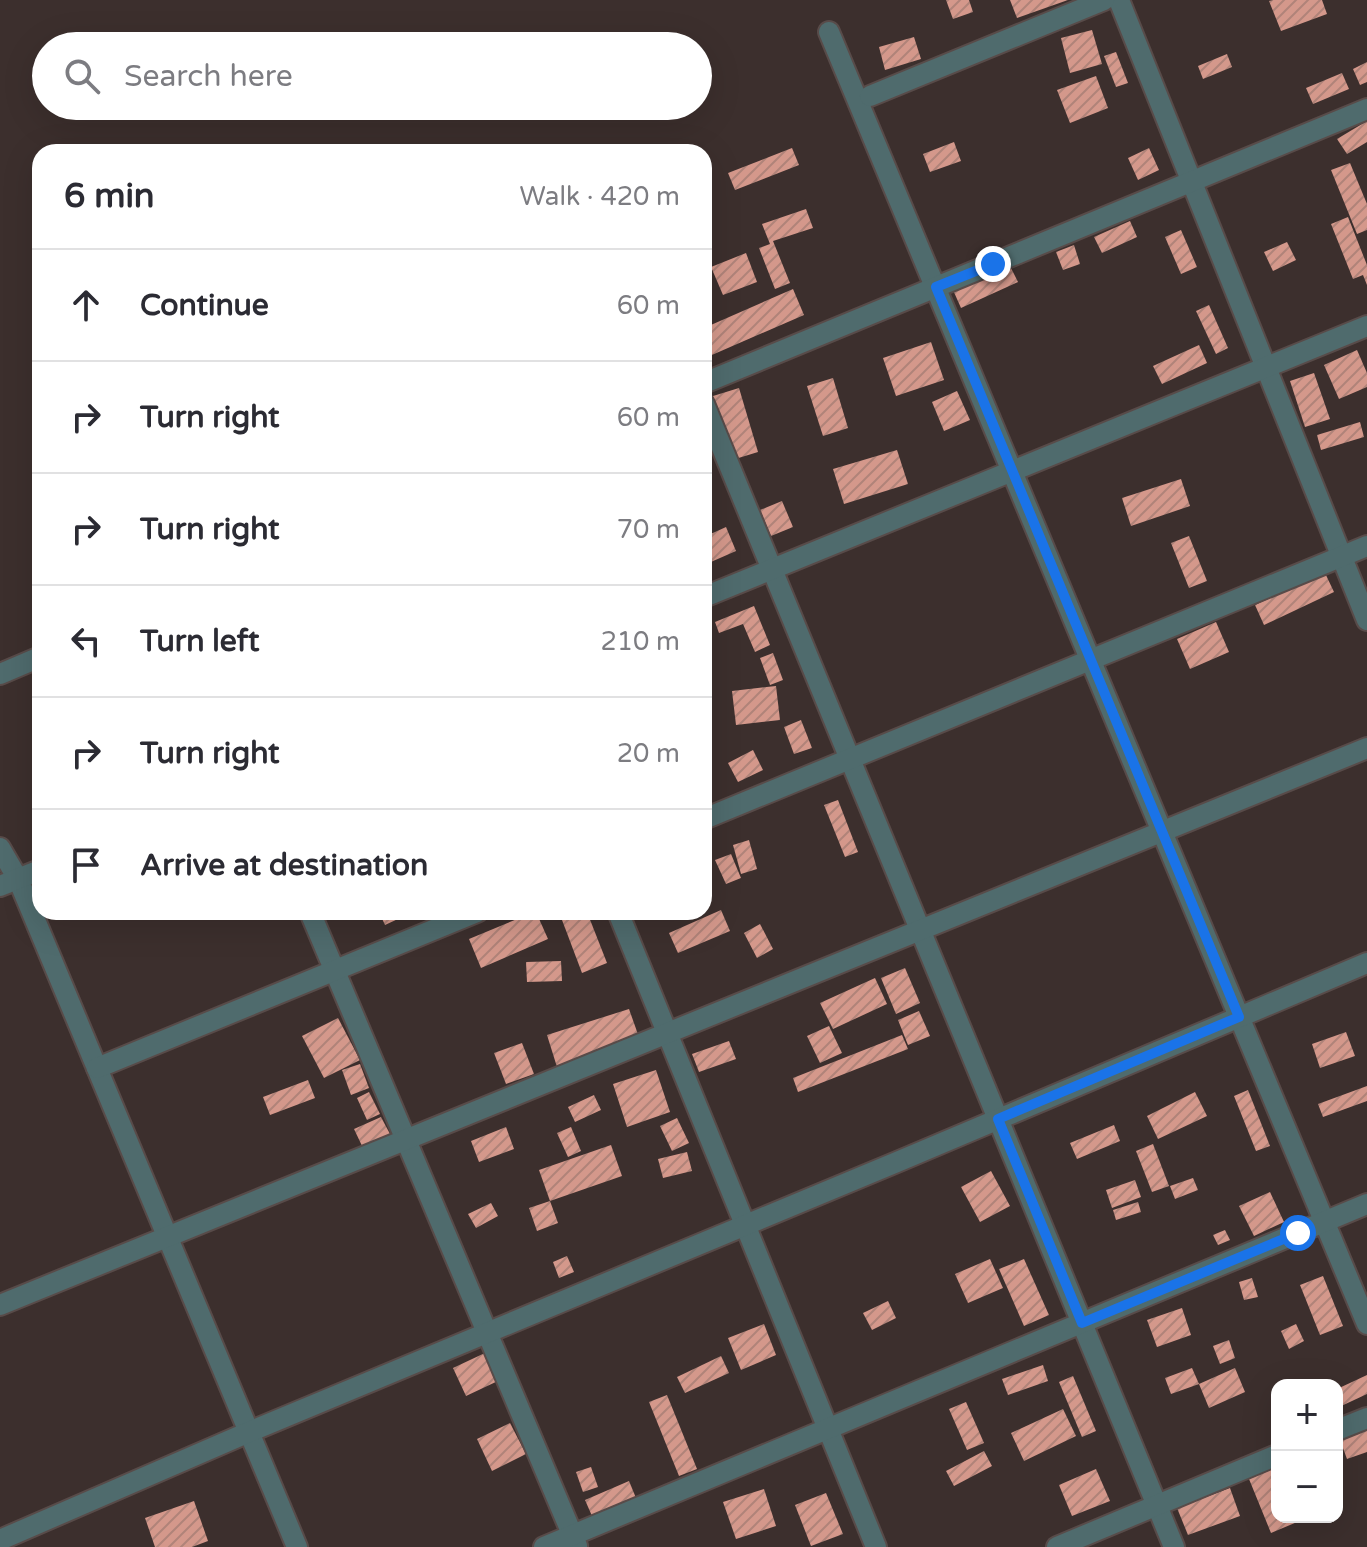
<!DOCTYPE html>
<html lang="en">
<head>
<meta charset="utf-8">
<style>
	:root { --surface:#fff; --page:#f2f2f3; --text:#2b2b33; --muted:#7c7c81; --line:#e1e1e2 }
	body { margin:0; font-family:"Varela Round",sans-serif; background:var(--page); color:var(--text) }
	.controls { position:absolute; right:24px; bottom:24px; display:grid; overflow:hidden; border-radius:16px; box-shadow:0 8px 32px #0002 }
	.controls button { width:72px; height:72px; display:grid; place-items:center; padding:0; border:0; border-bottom:2px solid var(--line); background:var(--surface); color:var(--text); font:40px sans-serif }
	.stop { position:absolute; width:24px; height:24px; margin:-18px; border:6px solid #1a73e8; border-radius:50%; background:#fff }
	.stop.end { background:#1a73e8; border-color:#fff; box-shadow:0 2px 8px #0008 }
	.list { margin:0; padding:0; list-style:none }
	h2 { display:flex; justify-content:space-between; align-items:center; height:104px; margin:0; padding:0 32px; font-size:34px }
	h2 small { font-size:26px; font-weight:400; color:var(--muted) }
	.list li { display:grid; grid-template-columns:52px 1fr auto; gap:24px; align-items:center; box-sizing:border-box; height:112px; padding:0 32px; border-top:2px solid var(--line) }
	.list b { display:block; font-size:30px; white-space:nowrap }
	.list em { font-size:26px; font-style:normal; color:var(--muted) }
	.icon { flex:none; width:44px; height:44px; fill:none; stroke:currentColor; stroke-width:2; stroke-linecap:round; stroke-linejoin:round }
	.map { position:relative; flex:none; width:1367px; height:1547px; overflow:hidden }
	.search { position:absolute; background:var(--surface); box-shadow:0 8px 32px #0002; left:32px; top:32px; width:680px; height:88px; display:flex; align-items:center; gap:20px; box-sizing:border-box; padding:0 28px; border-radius:44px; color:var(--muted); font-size:30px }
	.panel { position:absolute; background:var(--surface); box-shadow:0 8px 32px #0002; left:32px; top:144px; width:680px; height:776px; border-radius:24px }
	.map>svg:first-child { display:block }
	.building { fill:url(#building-hatch) }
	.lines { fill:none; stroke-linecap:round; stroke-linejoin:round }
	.minor-casing { stroke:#584b49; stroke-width:24 }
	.tertiary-casing { stroke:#584b49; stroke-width:24 }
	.minor { stroke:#4f6b6d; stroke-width:20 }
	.tertiary { stroke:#4f6b6d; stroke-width:20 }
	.route { stroke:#1a73e8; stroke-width:10 }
</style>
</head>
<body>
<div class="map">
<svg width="1367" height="1547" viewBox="0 0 1367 1547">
	<defs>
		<pattern id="building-hatch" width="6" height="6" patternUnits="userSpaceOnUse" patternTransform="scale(2)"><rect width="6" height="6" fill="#d4988b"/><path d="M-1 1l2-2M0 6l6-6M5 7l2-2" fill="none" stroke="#b08379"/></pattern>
	</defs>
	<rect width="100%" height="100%" fill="#3c2f2d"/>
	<!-- building -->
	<g class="building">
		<path d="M 946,0 L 969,0 L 973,12 L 953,19 Z"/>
		<path d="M 1010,0 L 1068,0 L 1017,18 Z"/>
		<path d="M 1273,0 L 1322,0 L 1327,14 L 1281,31 L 1269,1 Z"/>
		<path d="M 1092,30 L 1102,64 L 1070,73 L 1061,38 Z"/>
		<path d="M 914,37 L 921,59 L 885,70 L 879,47 Z"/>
		<path d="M 1116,52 L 1128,83 L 1116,87 L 1104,56 Z"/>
		<path d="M 1227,54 L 1232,67 L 1203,79 L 1198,66 Z"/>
		<path d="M 1367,62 L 1367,82 L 1360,85 L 1353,69 Z"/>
		<path d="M 1342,73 L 1349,89 L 1313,104 L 1306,88 Z"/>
		<path d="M 1096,76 L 1108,108 L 1070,123 L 1057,90 Z"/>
		<path d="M 1367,121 L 1367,142 L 1347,154 L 1337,139 Z"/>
		<path d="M 954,142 L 961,161 L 930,172 L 923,154 Z"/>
		<path d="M 792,148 L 799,165 L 735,190 L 728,173 Z"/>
		<path d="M 1149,148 L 1159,170 L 1138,180 L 1128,158 Z"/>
		<path d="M 1350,163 L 1367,204 L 1367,230 L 1357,234 L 1331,170 Z"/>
		<path d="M 806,209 L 813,228 L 773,241 L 790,283 L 775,289 L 759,248 L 770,244 L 762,224 Z"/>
		<path d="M 1348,217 L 1367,265 L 1367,285 L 1363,275 L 1353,279 L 1331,224 Z"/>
		<path d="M 1130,221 L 1137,237 L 1102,253 L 1094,237 Z"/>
		<path d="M 1181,230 L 1197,267 L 1181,274 L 1165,237 Z"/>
		<path d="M 1287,242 L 1296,260 L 1273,271 L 1264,252 Z"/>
		<path d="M 1074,245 L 1080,264 L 1063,270 L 1056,252 Z"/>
		<path d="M 746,253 L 757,282 L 723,295 L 711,267 Z"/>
		<path d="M 1009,264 L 1018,282 L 961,308 L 953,290 Z"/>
		<path d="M 793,289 L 804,315 L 705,358 L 704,328 Z"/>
		<path d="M 1209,305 L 1228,348 L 1216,354 L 1196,311 Z"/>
		<path d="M 931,342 L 944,380 L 896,396 L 883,358 Z"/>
		<path d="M 1199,345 L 1207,363 L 1162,384 L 1153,366 Z"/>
		<path d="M 1357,350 L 1367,373 L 1367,387 L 1339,399 L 1324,365 Z"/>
		<path d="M 1314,373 L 1330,419 L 1305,427 L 1290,381 Z"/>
		<path d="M 833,378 L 848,428 L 823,436 L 807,386 Z"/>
		<path d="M 739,388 L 758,452 L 732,460 L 713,396 Z"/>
		<path d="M 957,391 L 970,420 L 944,431 L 932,402 Z"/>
		<path d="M 1360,422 L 1364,437 L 1321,450 L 1317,435 Z"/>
		<path d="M 897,450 L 908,484 L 844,504 L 833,469 Z"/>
		<path d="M 1181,479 L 1190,506 L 1131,526 L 1122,498 Z"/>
		<path d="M 782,501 L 793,527 L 771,536 L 760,510 Z"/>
		<path d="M 726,527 L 736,551 L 704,565 L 704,537 Z"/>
		<path d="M 1189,536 L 1207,581 L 1189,588 L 1171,543 Z"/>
		<path d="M 1325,573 L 1334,592 L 1264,625 L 1255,605 Z"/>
		<path d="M 754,606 L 770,645 L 755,652 L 743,624 L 719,633 L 715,622 Z"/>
		<path d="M 1216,622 L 1229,652 L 1190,669 L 1177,639 Z"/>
		<path d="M 773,653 L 783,680 L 770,685 L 760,658 Z"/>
		<path d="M 776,686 L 780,720 L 736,725 L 732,691 Z"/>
		<path d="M 801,720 L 812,748 L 794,754 L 784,727 Z"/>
		<path d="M 753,750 L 763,770 L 738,782 L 728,763 Z"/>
		<path d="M 838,800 L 858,852 L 845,857 L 824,805 Z"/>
		<path d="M 749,840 L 757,869 L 741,874 L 733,845 Z"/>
		<path d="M 731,854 L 741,878 L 726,884 L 715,860 Z"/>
		<path d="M 721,910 L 730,931 L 678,953 L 669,933 Z"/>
		<path d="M 379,912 L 413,912 L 385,925 Z"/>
		<path d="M 534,912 L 536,912 L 548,939 L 481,968 L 469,939 Z"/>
		<path d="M 559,912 L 587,912 L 607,963 L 582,973 Z"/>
		<path d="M 760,924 L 773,949 L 757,958 L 744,933 Z"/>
		<path d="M 561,961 L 562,981 L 527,982 L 526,962 Z"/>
		<path d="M 905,968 L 920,1003 L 896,1014 L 881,978 Z"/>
		<path d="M 875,978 L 887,1004 L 833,1029 L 820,1003 Z"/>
		<path d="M 629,1009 L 640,1040 L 557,1067 L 547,1035 Z"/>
		<path d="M 919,1011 L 930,1036 L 908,1045 L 898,1020 Z"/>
		<path d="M 338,1018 L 360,1060 L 324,1078 L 302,1036 Z"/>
		<path d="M 829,1026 L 842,1053 L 820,1063 L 807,1036 Z"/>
		<path d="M 1346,1032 L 1355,1056 L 1320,1068 L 1312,1044 Z"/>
		<path d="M 902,1035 L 908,1049 L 798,1092 L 793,1078 Z"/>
		<path d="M 729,1041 L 736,1059 L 699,1072 L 692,1054 Z"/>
		<path d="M 522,1043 L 534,1074 L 506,1084 L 494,1053 Z"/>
		<path d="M 360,1064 L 369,1088 L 351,1095 L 342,1070 Z"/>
		<path d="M 656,1070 L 670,1112 L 627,1127 L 613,1084 Z"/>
		<path d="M 308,1080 L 315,1098 L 270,1115 L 263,1097 Z"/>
		<path d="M 1367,1086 L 1367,1101 L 1323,1117 L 1318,1104 Z"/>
		<path d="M 1248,1090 L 1270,1146 L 1256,1151 L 1234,1096 Z"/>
		<path d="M 369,1092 L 380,1114 L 367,1120 L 357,1098 Z"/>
		<path d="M 1195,1092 L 1207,1116 L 1158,1139 L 1147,1116 Z"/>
		<path d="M 594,1095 L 601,1110 L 575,1122 L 568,1107 Z"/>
		<path d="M 381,1117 L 390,1134 L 363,1148 L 354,1129 Z"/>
		<path d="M 677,1118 L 689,1143 L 672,1151 L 660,1126 Z"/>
		<path d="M 1114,1125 L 1120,1141 L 1077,1159 L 1070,1143 Z"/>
		<path d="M 506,1127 L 514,1149 L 479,1162 L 471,1141 Z"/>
		<path d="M 571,1127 L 581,1151 L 568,1157 L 557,1133 Z"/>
		<path d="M 1153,1144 L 1169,1186 L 1152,1192 L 1136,1151 Z"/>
		<path d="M 611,1145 L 622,1176 L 550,1201 L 539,1170 Z"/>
		<path d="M 687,1152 L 692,1171 L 663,1178 L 658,1159 Z"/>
		<path d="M 991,1171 L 1010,1206 L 980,1222 L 961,1187 Z"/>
		<path d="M 1193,1178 L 1198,1190 L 1175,1199 L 1170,1186 Z"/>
		<path d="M 1135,1180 L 1141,1197 L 1112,1208 L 1106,1190 Z"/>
		<path d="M 1270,1192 L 1284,1222 L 1254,1236 L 1239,1206 Z"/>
		<path d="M 550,1201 L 558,1223 L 537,1231 L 529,1208 Z"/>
		<path d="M 1138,1202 L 1141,1212 L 1116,1220 L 1113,1210 Z"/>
		<path d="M 491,1203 L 498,1216 L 476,1228 L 468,1214 Z"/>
		<path d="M 1225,1230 L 1230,1240 L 1218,1245 L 1213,1235 Z"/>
		<path d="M 567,1256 L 574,1272 L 559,1278 L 553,1262 Z"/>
		<path d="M 990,1259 L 1003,1288 L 968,1303 L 955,1274 Z"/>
		<path d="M 1024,1259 L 1049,1315 L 1024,1326 L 999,1269 Z"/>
		<path d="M 1323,1276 L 1343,1326 L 1320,1335 L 1300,1285 Z"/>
		<path d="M 1252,1278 L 1258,1297 L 1244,1300 L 1239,1282 Z"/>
		<path d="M 888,1301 L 896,1318 L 872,1330 L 863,1313 Z"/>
		<path d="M 1182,1308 L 1191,1335 L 1157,1347 L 1147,1320 Z"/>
		<path d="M 764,1324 L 776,1355 L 741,1370 L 728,1338 Z"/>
		<path d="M 1296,1324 L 1304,1341 L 1289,1349 L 1281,1331 Z"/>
		<path d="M 1229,1340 L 1235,1358 L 1220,1364 L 1213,1346 Z"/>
		<path d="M 487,1352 L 500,1380 L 466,1396 L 453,1368 Z"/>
		<path d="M 721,1356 L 729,1373 L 685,1393 L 677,1377 Z"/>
		<path d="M 1043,1365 L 1048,1381 L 1008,1395 L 1002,1379 Z"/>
		<path d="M 1192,1368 L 1199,1384 L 1171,1394 L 1165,1378 Z"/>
		<path d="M 1235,1368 L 1245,1392 L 1209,1408 L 1199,1384 Z"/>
		<path d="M 1367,1375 L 1367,1394 L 1337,1408 L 1337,1389 Z"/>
		<path d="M 1073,1376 L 1096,1431 L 1082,1437 L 1059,1382 Z"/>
		<path d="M 667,1395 L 697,1469 L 679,1476 L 649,1402 Z"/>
		<path d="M 966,1402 L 984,1443 L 967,1450 L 949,1409 Z"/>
		<path d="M 1063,1409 L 1076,1436 L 1024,1461 L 1011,1433 Z"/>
		<path d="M 510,1423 L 526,1454 L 492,1471 L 477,1439 Z"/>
		<path d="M 1367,1430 L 1367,1452 L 1347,1459 L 1340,1440 Z"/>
		<path d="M 984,1451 L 992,1466 L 954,1486 L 946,1471 Z"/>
		<path d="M 591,1467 L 598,1487 L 583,1492 L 576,1472 Z"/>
		<path d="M 1277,1467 L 1277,1517 L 1309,1517 L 1271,1533 L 1249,1479 Z"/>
		<path d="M 1096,1469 L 1110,1501 L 1072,1516 L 1059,1485 Z"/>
		<path d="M 629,1481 L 636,1498 L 592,1516 L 585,1500 Z"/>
		<path d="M 1230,1488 L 1240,1516 L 1188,1535 L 1177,1508 Z"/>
		<path d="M 764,1489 L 776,1526 L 736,1539 L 723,1502 Z"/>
		<path d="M 826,1493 L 843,1534 L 811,1546 L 795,1505 Z"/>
		<path d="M 194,1501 L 208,1541 L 192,1547 L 155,1547 L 145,1518 Z"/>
	</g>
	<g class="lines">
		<!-- minor casing -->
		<g class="minor-casing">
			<g id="minor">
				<path d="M 1119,0 L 1367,620"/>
				<path d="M 829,32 L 1367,1324"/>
				<path d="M 870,96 L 1104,0"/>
				<path d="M 704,383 L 1367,109"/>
				<path d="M 704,404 L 1174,1547"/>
				<path d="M 704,597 L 1367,326"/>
				<path d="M 0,674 L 40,657"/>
				<path d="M 704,819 L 1367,546"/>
				<path d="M 0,848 L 18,879 L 297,1547"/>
				<path d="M 0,886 L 40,870"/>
				<path d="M 310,912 L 577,1546"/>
				<path d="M 618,912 L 876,1547"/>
				<path d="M 97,1068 L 477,912"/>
				<path d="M 0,1305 L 1367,748"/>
				<path d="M 1337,1430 L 1367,1418"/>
				<path d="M 544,1547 L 1367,1204"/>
				<path d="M 1057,1547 L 1277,1455"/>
			</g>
		</g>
		<!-- tertiary casing -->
		<g class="tertiary-casing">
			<path id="tertiary" d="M 0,1540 L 249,1432 L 897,1162 L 1367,963"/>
		</g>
		<!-- minor -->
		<use href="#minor" class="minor"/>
		<!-- tertiary -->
		<use href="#tertiary" class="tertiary"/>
	</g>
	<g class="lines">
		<!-- route -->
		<path class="route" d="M 993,264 L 936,287 L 1239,1017 L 998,1119 L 1082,1323 L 1298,1233"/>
	</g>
</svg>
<div class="controls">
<button>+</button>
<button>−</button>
</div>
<div class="stop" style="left:1298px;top:1233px"></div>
<div class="stop end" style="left:993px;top:264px"></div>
<div class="search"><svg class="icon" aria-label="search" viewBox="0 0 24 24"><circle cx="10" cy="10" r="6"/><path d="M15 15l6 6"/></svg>Search here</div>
<section class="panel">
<h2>6 min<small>Walk · 420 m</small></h2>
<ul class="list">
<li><svg class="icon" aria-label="ahead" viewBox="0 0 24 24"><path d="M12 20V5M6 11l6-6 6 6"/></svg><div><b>Continue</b></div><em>60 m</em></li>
<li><svg class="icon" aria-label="right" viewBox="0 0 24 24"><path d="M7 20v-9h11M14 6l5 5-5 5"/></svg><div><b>Turn right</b></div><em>60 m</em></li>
<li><svg class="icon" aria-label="right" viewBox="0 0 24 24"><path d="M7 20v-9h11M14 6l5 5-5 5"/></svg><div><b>Turn right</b></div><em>70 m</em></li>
<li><svg class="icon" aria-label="left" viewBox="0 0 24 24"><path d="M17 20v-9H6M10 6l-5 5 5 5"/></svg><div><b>Turn left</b></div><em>210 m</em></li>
<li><svg class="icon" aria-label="right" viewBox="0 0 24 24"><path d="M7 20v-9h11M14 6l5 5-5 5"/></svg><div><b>Turn right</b></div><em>20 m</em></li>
<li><svg class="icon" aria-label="arrive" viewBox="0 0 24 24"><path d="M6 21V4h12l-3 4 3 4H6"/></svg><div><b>Arrive at destination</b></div></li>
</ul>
</section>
</div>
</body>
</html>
